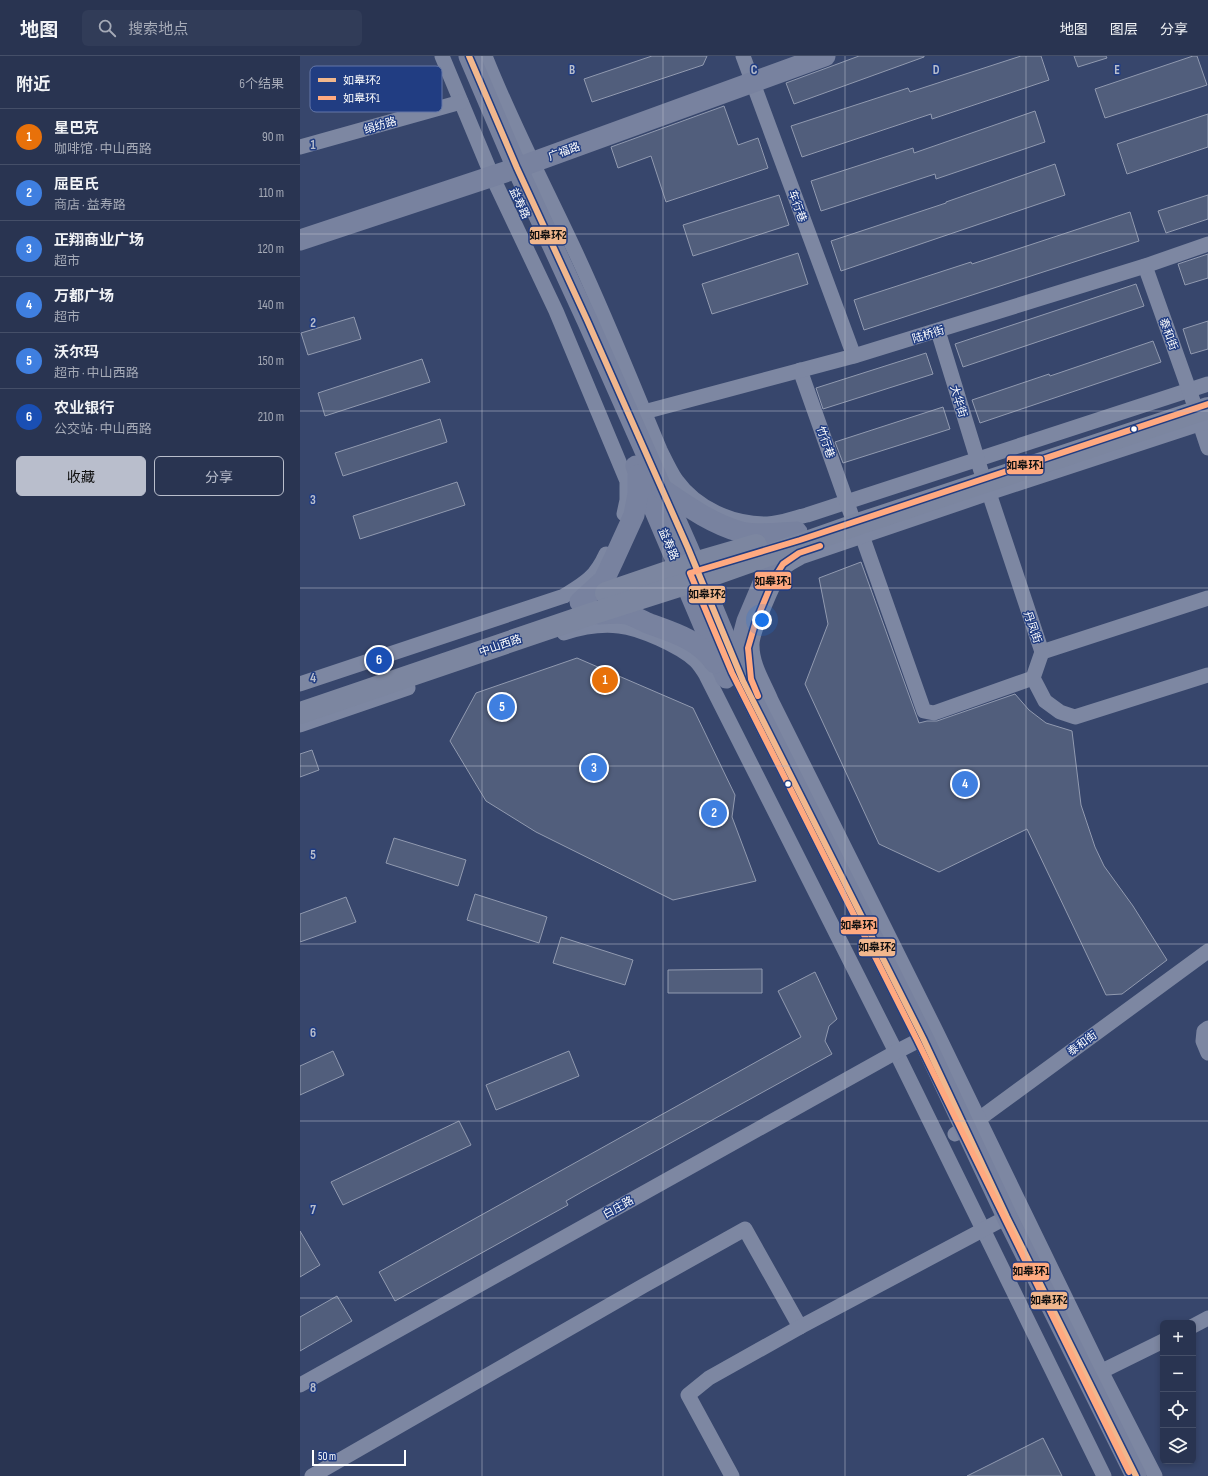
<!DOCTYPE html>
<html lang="zh">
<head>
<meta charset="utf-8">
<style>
	:root { --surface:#293451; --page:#313c58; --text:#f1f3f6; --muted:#a5aab7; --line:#454f68; --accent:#b9becc }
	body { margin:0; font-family:"Sofia Sans Condensed","Noto Sans SC",sans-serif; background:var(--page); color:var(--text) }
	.controls { position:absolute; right:12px; bottom:12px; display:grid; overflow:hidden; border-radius:6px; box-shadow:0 2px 6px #0003 }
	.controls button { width:36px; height:36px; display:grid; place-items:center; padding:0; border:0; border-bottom:1px solid var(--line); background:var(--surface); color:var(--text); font:20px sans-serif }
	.scale { position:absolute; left:12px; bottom:10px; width:94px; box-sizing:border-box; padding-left:4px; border:2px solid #fff; border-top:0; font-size:11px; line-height:14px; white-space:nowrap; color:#fff; -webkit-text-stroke:3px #213d82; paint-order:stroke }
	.you { position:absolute; left:462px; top:564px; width:14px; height:14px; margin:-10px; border:3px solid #fff; border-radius:50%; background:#1a73e8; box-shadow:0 0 0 6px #1a73e833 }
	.badge { display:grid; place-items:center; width:26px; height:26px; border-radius:50%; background:var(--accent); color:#fff; font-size:13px; font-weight:700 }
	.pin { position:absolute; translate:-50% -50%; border:2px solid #fff; box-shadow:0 1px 4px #0006 }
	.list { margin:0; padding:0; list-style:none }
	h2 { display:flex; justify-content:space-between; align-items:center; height:52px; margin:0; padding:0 16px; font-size:17px }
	h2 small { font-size:13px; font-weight:400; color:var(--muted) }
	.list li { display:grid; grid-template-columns:26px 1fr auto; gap:12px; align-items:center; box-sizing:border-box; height:56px; padding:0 16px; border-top:1px solid var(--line) }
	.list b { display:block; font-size:15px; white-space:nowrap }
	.list p { margin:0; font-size:13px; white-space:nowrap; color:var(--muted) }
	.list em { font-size:13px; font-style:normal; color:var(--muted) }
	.actions { display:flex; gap:8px; padding:12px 16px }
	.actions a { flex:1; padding:9px 0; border:1px solid var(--accent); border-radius:6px; text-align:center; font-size:14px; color:var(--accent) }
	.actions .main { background:var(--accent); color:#111 }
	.icon { flex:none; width:22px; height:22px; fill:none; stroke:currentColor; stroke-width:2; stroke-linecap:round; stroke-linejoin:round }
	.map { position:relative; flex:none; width:908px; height:1420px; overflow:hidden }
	header { display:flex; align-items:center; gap:24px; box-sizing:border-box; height:56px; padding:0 20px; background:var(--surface); border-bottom:1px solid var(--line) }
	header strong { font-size:19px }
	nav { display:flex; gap:22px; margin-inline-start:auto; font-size:14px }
	.search { width:280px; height:36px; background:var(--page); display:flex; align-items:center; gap:10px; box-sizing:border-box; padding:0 14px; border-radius:6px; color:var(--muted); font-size:15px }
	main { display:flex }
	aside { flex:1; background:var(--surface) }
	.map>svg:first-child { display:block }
	.building { fill:#515e7c; stroke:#919ab0 }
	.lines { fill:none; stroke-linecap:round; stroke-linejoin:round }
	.street { stroke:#7d87a2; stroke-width:15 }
	.secondary { stroke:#78829f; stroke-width:21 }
	.primary { stroke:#7c86a0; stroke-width:22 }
	.bus-1-casing { stroke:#213d82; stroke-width:9 }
	.bus-2-casing { stroke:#213d82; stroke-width:9 }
	.bus-1 { stroke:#f1b78d; stroke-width:6 }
	.bus-2 { stroke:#ffa980; stroke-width:6 }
	.grid { fill:none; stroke:#b9becc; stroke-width:1; stroke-opacity:0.55 }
	.bus-dot { fill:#fff; stroke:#213d82; stroke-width:1.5 }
	.labels { text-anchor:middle; stroke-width:3; stroke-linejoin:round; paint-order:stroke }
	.street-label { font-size:11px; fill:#fff; stroke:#213d82 }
	.key { fill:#213d82; stroke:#6477a8; stroke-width:1 }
	.key-label { font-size:11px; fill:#fff }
	.grid-label { font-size:13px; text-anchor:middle; font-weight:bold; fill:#b9becc; stroke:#213d82; stroke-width:3; stroke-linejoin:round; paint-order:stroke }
	.line-badge { stroke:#213d82; stroke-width:1.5 }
	.pale-badge-label { font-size:11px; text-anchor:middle; font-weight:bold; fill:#111 }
</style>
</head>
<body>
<header>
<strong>地图</strong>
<div class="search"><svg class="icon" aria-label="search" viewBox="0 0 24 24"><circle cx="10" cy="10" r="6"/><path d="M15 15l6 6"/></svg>搜索地点</div>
<nav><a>地图</a><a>图层</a><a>分享</a></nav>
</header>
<main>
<aside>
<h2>附近<small>6个结果</small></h2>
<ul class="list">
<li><span class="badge" style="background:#e8710a">1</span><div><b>星巴克</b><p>咖啡馆 · 中山西路</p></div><em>90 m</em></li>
<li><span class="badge" style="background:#3f7fe0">2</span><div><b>屈臣氏</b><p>商店 · 益寿路</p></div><em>110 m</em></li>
<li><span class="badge" style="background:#3f7fe0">3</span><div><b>正翔商业广场</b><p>超市</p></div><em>120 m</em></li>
<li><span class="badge" style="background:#3f7fe0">4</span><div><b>万都广场</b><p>超市</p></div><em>140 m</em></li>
<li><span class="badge" style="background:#3f7fe0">5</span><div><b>沃尔玛</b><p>超市 · 中山西路</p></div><em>150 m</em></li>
<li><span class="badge" style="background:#1a4fb4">6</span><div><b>农业银行</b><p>公交站 · 中山西路</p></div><em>210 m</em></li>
</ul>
<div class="actions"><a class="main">收藏</a><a>分享</a></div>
</aside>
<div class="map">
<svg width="908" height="1420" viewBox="0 0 908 1420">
	<rect width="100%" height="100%" fill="#37466c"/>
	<!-- building -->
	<g class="building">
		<path d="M 352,0 L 407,0 L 403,9 L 292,46 L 284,23 Z"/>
		<path d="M 559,0 L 624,0 L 624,1 L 494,48 L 486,27 Z"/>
		<path d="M 721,0 L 741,0 L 749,24 L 632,63 L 631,58 L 502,101 L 491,70 L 608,32 L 610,36 Z"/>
		<path d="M 774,0 L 806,0 L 807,2 L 778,11 Z"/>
		<path d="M 893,0 L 897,0 L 907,29 L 805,62 L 795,33 Z"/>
		<path d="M 424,50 L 438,89 L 458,82 L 468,112 L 366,146 L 351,100 L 318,112 L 311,91 Z"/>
		<path d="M 735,55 L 745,86 L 636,123 L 635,118 L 521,155 L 511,125 L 613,92 L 614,97 Z"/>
		<path d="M 908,58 L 908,91 L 827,118 L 817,88 Z"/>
		<path d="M 755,108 L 765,139 L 541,215 L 531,185 L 646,147 L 646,146 Z"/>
		<path d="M 479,139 L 489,169 L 393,200 L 383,169 Z"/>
		<path d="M 908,139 L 908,163 L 866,177 L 858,155 Z"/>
		<path d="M 830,156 L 839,185 L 564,274 L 554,244 L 671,206 L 672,208 Z"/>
		<path d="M 498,197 L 508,228 L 412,258 L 402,228 Z"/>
		<path d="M 908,198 L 908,222 L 885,229 L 878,208 Z"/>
		<path d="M 836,228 L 844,250 L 663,311 L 655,288 Z"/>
		<path d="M 54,261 L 61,283 L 8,299 L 1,277 Z"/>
		<path d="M 908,265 L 908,293 L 891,298 L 883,273 Z"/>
		<path d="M 853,285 L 861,306 L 680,367 L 672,344 L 749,318 L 750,320 Z"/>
		<path d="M 626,297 L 633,318 L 523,353 L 516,332 Z"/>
		<path d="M 122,303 L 130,326 L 25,360 L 18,337 Z"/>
		<path d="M 643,351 L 650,373 L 543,407 L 535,386 Z"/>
		<path d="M 140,363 L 147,386 L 43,420 L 35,397 Z"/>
		<path d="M 157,426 L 165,449 L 60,483 L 53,460 Z"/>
		<path d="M 561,506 L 619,667 L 627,665 L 637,665 L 715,638 L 729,654 L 746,667 L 772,675 L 781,749 L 795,791 L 804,810 L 833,850 L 867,904 L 822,938 L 806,939 L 727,773 L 639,816 L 579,788 L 505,628 L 528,568 L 519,522 Z"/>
		<path d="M 277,602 L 393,652 L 435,739 L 432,761 L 456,825 L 373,844 L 236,776 L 186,745 L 150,685 L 176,637 Z"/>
		<path d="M 12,694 L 19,714 L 0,721 L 0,698 Z"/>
		<path d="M 94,782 L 166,804 L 158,830 L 86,807 Z"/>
		<path d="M 175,838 L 247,861 L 239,887 L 167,864 Z"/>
		<path d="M 46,841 L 56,866 L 0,886 L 0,858 Z"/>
		<path d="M 261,881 L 333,904 L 325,929 L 253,907 Z"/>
		<path d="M 462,913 L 462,937 L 368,937 L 368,914 Z"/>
		<path d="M 515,916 L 537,963 L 529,970 L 525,985 L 532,998 L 287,1133 L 266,1145 L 268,1149 L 95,1245 L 79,1216 L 501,981 L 478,935 Z"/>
		<path d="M 33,995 L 44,1019 L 0,1039 L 0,1010 Z"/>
		<path d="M 269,995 L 279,1020 L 196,1054 L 186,1029 Z"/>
		<path d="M 159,1065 L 171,1089 L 43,1149 L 31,1126 Z"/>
		<path d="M 0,1175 L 20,1209 L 0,1221 Z"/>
		<path d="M 37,1240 L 52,1265 L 0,1295 L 0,1261 Z"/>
		<path d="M 743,1382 L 762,1420 L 667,1420 Z"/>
	</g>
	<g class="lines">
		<!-- street -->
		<g class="street">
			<path d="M 142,0 L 192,120 L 256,255 L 327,425 L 327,444 L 324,458"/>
			<path d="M 185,0 C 211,66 244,129 274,193 C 305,259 332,327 360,394 C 365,404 370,415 376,424 C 397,453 432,468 467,468 C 480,468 494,462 507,459 L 908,328"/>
			<path d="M 443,0 L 554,300"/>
			<path d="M 0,91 L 161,46"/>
			<path d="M 845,210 L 893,345"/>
			<path d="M 638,275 L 681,415"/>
			<path d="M 500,314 L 551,458"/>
			<path d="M 344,356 L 554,300 L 845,210 L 908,188"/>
			<path d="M 897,359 L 908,392"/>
			<path d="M 686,428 L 742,596 L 908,542"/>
			<path d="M 559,471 L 624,655 L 634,657 L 733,622"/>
			<path d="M 264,577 C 282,571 301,568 319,570 C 340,572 379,590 395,604 C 399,608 403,614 406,619 L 596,996 L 804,1420"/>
			<path d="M 742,596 L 733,622 L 745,645 L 760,656 L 775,661 L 908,619"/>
			<path d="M 0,628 L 264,540 C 285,527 295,522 306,498"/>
			<path d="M 0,669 L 108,632"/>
			<path d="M 908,972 L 904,975 L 903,985 L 908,997"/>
			<path d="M 655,1078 L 679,1063 L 908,895"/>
			<path d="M 893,1270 L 908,1262"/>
			<path d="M 792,1320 L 863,1285"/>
			<path d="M 0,1329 L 596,996 L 631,978"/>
			<path d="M 12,1420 L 343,1230 L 445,1173 L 500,1271"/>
			<path d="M 432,1420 L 388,1339 L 409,1322 L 500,1271 L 707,1161"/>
			<path d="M 855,1420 L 801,1315 L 636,975 L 471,644 C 464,627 452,609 452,590 C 451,578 475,522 483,513 C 487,508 495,505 501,501 L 689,437 L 908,365"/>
		</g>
		<!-- secondary -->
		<g class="secondary">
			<path d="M 169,0 L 217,112 L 287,264 L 388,492 L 443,625 L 623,982 L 707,1161 L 836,1420"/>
			<path d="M 0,184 L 217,112 L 525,0"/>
			<path d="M 336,410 L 426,622"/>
			<path d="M 362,433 C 387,450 412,468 441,476 C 459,480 479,477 497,476"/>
			<path d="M 280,546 L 304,524 L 313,505 L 334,459 L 338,438 L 338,419"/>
			<path d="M 299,558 C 308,558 318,556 327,558 C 335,560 342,565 350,568 C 375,577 399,584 415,607"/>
			<path d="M 442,613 L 440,591 L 447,565 L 466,520 L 477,502 L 494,491"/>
		</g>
		<!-- primary -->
		<g class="primary">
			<path d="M 306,537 L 394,507 L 456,489"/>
			<path d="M 0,657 L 291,558 L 401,523 L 558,468 L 908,352"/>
		</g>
		<!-- bus-1 casing -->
		<g class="bus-1-casing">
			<path id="bus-1" d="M 169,0 L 217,112 L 287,264 L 388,492 L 443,625 L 623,982 L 707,1161 L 836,1420"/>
		</g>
		<!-- bus-2 casing -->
		<g class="bus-2-casing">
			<g id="bus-2">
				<path d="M 458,640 L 451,623 L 448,592 L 455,568 L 473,524 L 483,508 L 499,497 L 520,490"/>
				<path d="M 829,1416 L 617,984 L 432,617 L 390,517 L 500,484 L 908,348"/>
			</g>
		</g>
		<!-- bus-1 -->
		<use href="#bus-1" class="bus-1"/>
		<!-- bus-2 -->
		<use href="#bus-2" class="bus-2"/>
	</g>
	<!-- grid -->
	<path class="grid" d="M 182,0 L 182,1420M 363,0 L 363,1420M 545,0 L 545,1420M 726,0 L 726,1420M 0,178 L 908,178M 0,355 L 908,355M 0,532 L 908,532M 0,710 L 908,710M 0,888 L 908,888M 0,1065 L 908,1065M 0,1242 L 908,1242"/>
	<!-- markers -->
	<g class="bus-dot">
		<circle cx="834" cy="373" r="3.5"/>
		<circle cx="488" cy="728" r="3.5"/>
	</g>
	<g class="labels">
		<!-- street labels -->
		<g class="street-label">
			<text transform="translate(80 69) rotate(-16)" y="4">绢纺路</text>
			<text transform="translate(264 95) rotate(-20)" y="4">广福路</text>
			<text transform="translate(220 147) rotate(65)" y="4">益寿路</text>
			<text transform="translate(498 150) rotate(70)" y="4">车行巷</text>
			<text transform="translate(628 278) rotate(-17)" y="4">陆桥街</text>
			<text transform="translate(869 278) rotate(70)" y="4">泰和街</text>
			<text transform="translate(659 345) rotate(73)" y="4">大华街</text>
			<text transform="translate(526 386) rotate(71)" y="4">竹行巷</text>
			<text transform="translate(369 488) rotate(67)" y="4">益寿路</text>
			<text transform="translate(733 571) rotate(71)" y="4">丹凤街</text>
			<text transform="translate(200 589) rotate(-19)" y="4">中山西路</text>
			<text transform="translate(782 987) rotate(-36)" y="4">泰和街</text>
			<text transform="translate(318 1151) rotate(-29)" y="4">白庄路</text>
		</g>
	</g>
	<!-- legend -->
	<rect x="10" y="10" width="132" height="46" rx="6" class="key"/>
	<rect x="18" y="22" width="18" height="4" fill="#f1b78d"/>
	<rect x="18" y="40" width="18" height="4" fill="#ffa980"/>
	<g class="key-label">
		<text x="43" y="28">如皋环2</text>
		<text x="43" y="46">如皋环1</text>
	</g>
	<g class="grid-label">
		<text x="272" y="18">B</text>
		<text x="454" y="18">C</text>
		<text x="636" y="18">D</text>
		<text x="817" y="18">E</text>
		<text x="13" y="93">1</text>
		<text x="13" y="271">2</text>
		<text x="13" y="448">3</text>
		<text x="13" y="626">4</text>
		<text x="13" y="803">5</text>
		<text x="13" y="981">6</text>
		<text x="13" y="1158">7</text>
		<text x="13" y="1336">8</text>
	</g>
	<g class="line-badge">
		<rect x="229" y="170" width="38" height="19" rx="4" fill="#f1b78d"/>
		<rect x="706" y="399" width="38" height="20" rx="4" fill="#ffa980"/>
		<rect x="454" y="515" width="38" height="19" rx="4" fill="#ffa980"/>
		<rect x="388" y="529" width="38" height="19" rx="4" fill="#f1b78d"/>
		<rect x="540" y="860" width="38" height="19" rx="4" fill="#ffa980"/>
		<rect x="558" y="882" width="38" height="19" rx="4" fill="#f1b78d"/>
		<rect x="712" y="1206" width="38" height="19" rx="4" fill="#ffa980"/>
		<rect x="730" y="1235" width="38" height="19" rx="4" fill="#f1b78d"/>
	</g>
	<g class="pale-badge-label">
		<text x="248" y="183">如皋环2</text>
		<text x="725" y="413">如皋环1</text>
		<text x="473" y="529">如皋环1</text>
		<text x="407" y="542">如皋环2</text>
		<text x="559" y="873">如皋环1</text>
		<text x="577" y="895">如皋环2</text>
		<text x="731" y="1219">如皋环1</text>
		<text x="749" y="1248">如皋环2</text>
	</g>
</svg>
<div class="controls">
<button>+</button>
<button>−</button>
<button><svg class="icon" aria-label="locate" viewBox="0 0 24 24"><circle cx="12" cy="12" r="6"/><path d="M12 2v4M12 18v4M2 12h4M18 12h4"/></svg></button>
<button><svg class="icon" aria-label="layers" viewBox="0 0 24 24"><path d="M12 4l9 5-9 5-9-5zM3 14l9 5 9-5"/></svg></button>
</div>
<div class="scale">50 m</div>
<div class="you"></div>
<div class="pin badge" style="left:305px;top:624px;background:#e8710a">1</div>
<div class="pin badge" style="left:414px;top:757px;background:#3f7fe0">2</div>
<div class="pin badge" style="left:294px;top:712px;background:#3f7fe0">3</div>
<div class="pin badge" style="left:665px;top:728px;background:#3f7fe0">4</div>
<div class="pin badge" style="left:202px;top:651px;background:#3f7fe0">5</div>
<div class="pin badge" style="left:79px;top:604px;background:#1a4fb4">6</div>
</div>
</main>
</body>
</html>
